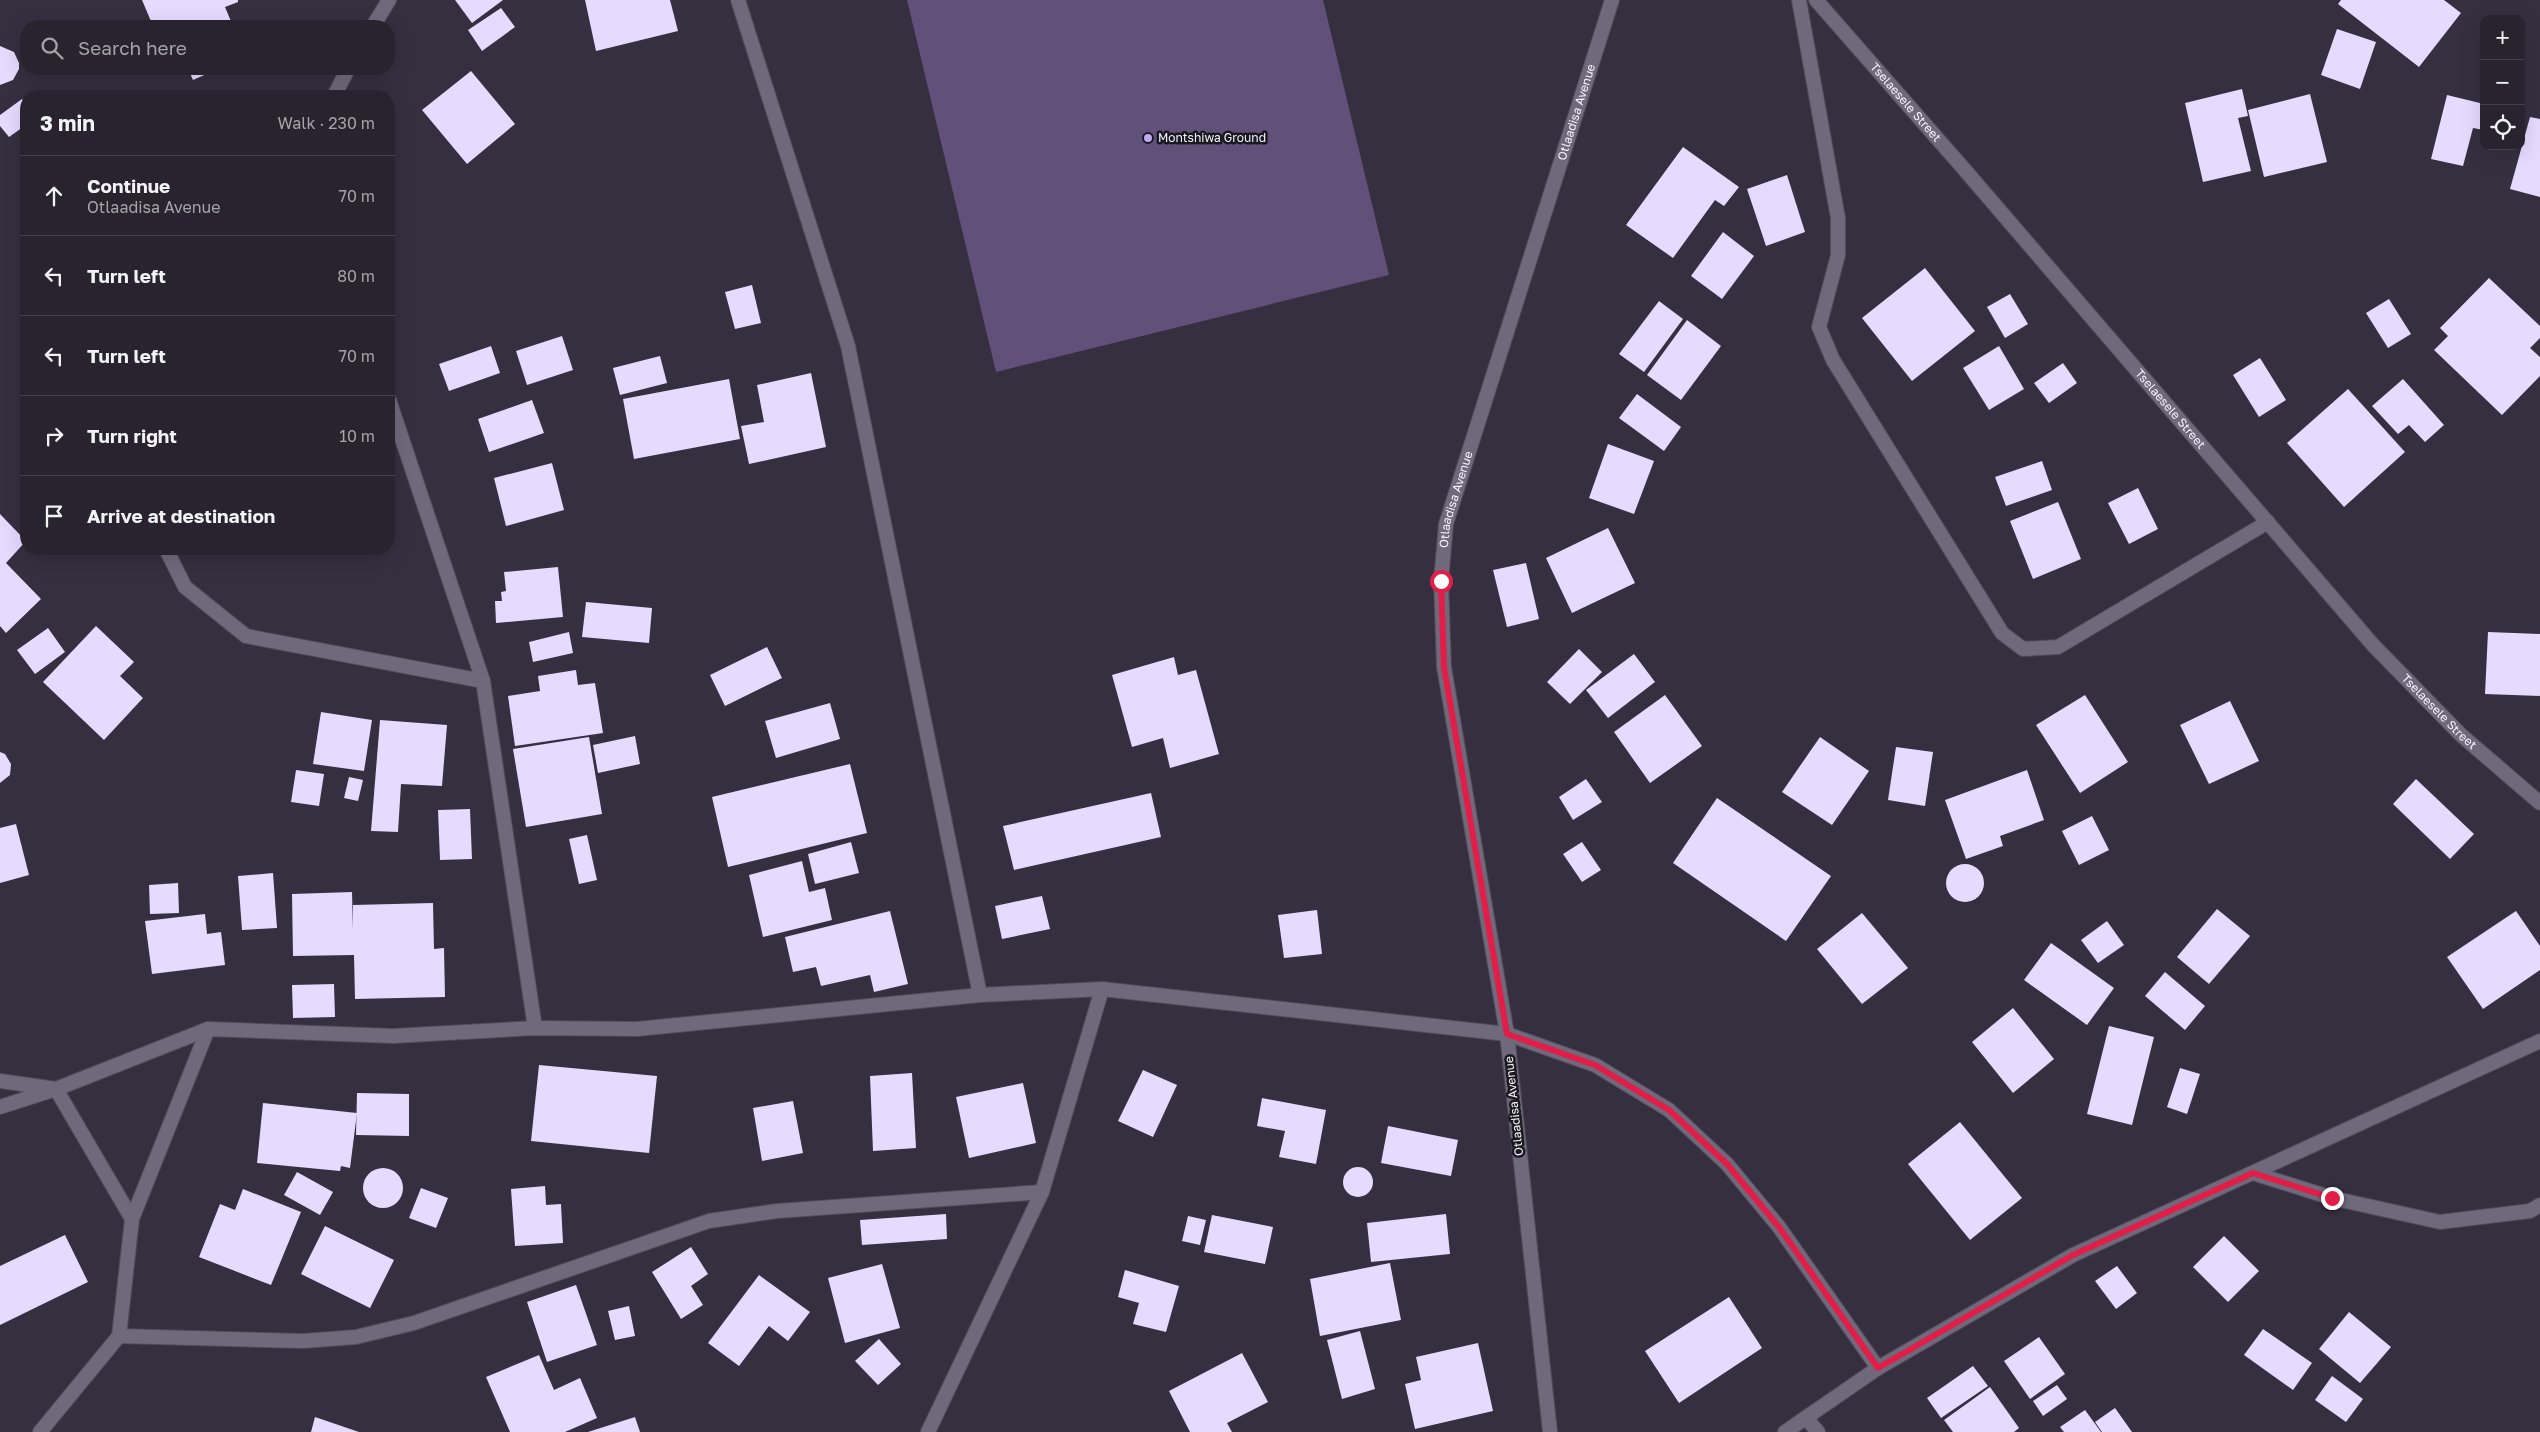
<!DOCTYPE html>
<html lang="en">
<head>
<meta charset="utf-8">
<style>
	:root { --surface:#28232f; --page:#302b37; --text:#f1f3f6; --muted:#a5a4aa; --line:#44404b }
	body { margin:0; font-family:"Golos Text",sans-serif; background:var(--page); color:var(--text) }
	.controls { position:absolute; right:15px; top:15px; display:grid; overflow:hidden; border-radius:10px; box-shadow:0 5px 20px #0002 }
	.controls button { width:45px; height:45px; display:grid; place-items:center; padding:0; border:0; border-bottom:1px solid var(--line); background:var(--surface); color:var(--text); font:25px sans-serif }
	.stop { position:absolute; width:15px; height:15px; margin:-11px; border:4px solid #e11d48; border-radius:50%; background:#fff }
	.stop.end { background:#e11d48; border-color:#fff; box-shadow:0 1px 5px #0008 }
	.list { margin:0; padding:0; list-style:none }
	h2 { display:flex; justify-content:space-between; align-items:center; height:65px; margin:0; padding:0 20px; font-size:21px }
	h2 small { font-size:16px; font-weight:400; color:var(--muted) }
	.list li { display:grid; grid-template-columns:32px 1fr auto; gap:15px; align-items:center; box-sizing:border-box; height:80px; padding:0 20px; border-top:1px solid var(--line) }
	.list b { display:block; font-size:19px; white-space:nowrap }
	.list p { margin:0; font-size:16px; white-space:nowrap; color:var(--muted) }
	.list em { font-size:16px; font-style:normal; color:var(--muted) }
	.icon { flex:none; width:28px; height:28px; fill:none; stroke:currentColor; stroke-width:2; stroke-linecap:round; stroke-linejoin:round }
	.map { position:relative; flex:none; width:2540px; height:1432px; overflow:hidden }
	.search { position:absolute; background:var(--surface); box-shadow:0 5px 20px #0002; left:20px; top:20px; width:375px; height:55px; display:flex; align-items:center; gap:12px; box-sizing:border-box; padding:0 18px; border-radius:20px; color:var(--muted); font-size:19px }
	.panel { position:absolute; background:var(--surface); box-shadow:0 5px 20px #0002; left:20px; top:90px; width:375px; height:465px; border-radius:20px }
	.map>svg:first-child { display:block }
	.grass { fill:#60507a }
	.building { fill:#e6daff }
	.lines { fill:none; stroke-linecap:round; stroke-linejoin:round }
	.service-casing { stroke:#504c5a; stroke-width:16 }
	.minor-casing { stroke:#504c5a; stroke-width:16 }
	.service { stroke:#6f697b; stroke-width:14 }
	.minor { stroke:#6f697b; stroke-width:14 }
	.route { stroke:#e11d48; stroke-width:6 }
	.poi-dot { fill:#c2a7f2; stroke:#1b1920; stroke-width:2 }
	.labels { text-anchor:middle; stroke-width:5; stroke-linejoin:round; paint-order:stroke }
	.street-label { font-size:12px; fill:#f6f3fd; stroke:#1b1920 }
	.poi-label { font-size:12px; fill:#f6f3fd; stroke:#1b1920; text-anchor:start }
</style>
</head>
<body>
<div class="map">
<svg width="2540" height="1432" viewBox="0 0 2540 1432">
	<rect width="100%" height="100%" fill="#352f3f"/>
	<!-- grass -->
	<path class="grass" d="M 907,0 L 1323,0 L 1389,275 L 996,372 Z"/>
	<!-- building -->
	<g class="building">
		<path d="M 142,0 L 238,0 L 238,2 L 225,7 L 233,26 L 171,26 L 170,24 L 153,26 Z"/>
		<path d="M 455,0 L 503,0 L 472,23 Z"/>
		<path d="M 585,0 L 670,0 L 678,31 L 596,51 Z"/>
		<path d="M 2341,0 L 2444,0 L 2461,13 L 2419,67 L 2338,4 Z"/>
		<path d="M 501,8 L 515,27 L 482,51 L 468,30 Z"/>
		<path d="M 2337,29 L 2376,42 L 2360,89 L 2321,75 Z"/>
		<path d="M 0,46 L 14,52 L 19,63 L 19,69 L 13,80 L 0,85 Z"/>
		<path d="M 188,69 L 218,69 L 193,80 Z"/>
		<path d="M 471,71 L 515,124 L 467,164 L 422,110 Z"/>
		<path d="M 2242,89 L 2248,116 L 2238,118 L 2251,171 L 2203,182 L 2185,103 Z"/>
		<path d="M 2310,94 L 2327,162 L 2264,177 L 2248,110 Z"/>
		<path d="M 2447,95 L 2484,104 L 2484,130 L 2473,128 L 2463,166 L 2431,159 Z"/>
		<path d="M 22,99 L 26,105 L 26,125 L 9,137 L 0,126 L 0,115 Z"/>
		<path d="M 2530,117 L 2540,119 L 2540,197 L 2510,189 Z"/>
		<path d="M 1683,147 L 1739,187 L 1724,206 L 1715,200 L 1673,258 L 1626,225 Z"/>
		<path d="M 1787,175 L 1805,232 L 1766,246 L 1747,189 Z"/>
		<path d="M 1723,232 L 1754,256 L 1722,299 L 1691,276 Z"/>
		<path d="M 1925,268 L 1975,331 L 1912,381 L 1862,318 Z"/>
		<path d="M 2489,278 L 2540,326 L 2540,338 L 2530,348 L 2540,357 L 2540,376 L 2502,415 L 2434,350 L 2448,336 L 2440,328 Z"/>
		<path d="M 752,285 L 761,323 L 735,329 L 725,292 Z"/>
		<path d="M 2010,294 L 2028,324 L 2005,338 L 1987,307 Z"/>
		<path d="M 2389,299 L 2411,334 L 2388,348 L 2366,313 Z"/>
		<path d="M 1659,301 L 1683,319 L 1644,372 L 1619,354 Z"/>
		<path d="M 1687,320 L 1721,346 L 1681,400 L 1647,375 Z"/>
		<path d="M 562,336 L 573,370 L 527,385 L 516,351 Z"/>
		<path d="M 491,346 L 500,373 L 449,391 L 439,364 Z"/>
		<path d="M 1999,346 L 2024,389 L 1989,410 L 1963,368 Z"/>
		<path d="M 660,356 L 667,383 L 620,395 L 613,368 Z"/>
		<path d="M 2260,358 L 2286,400 L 2259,417 L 2233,375 Z"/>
		<path d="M 2063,363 L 2077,383 L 2049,403 L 2034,383 Z"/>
		<path d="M 811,373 L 826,447 L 749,464 L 741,426 L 764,422 L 757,385 Z"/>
		<path d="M 729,379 L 740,439 L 634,459 L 623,399 Z"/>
		<path d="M 2403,379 L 2444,425 L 2425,442 L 2409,425 L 2398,434 L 2372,406 Z"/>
		<path d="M 2348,389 L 2405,452 L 2344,507 L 2287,443 Z"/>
		<path d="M 1637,394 L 1681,427 L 1664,451 L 1619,418 Z"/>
		<path d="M 532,400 L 544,433 L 489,452 L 478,419 Z"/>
		<path d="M 1608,444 L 1654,461 L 1634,514 L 1589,498 Z"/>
		<path d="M 2042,461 L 2052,490 L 2006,506 L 1995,477 Z"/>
		<path d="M 552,463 L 564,510 L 506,526 L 494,478 Z"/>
		<path d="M 2138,488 L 2158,529 L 2129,544 L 2108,503 Z"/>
		<path d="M 2058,502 L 2081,559 L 2033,579 L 2010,521 Z"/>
		<path d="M 0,514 L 26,541 L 6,563 L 41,599 L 6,633 L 0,626 Z"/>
		<path d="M 1608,528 L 1635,583 L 1572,613 L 1546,558 Z"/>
		<path d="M 1526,563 L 1539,619 L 1507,627 L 1493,570 Z"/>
		<path d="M 558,567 L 563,617 L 496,623 L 495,601 L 502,601 L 501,592 L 506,591 L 504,572 Z"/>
		<path d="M 586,602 L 652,608 L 649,643 L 582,637 Z"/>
		<path d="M 96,626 L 134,662 L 120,676 L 143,698 L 104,740 L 43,682 Z"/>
		<path d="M 48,628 L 65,652 L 35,674 L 17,650 Z"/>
		<path d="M 569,632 L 573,653 L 533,662 L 529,642 Z"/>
		<path d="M 2488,632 L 2540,634 L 2540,696 L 2485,694 Z"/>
		<path d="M 767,647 L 782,678 L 725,706 L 710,675 Z"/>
		<path d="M 1579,649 L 1602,672 L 1570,704 L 1547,682 Z"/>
		<path d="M 1634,654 L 1655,682 L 1608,718 L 1586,690 Z"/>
		<path d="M 1174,657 L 1178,675 L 1196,670 L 1219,754 L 1170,768 L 1163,738 L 1132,747 L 1112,675 Z"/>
		<path d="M 576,670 L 578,685 L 595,683 L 603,733 L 515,746 L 508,696 L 540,691 L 538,676 Z"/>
		<path d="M 1665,695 L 1702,746 L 1650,783 L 1614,732 Z"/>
		<path d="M 2085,695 L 2128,762 L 2080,793 L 2036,725 Z"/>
		<path d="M 2230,701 L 2259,761 L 2209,784 L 2180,725 Z"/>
		<path d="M 830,703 L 840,739 L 776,758 L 765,721 Z"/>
		<path d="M 321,712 L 372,720 L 364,771 L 313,764 Z"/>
		<path d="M 380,720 L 447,725 L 442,786 L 401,784 L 398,832 L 371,831 Z"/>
		<path d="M 635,736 L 640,764 L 598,773 L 593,745 Z"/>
		<path d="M 589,737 L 602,814 L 526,827 L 513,749 Z"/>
		<path d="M 1820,737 L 1869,771 L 1832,825 L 1782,792 Z"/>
		<path d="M 1896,747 L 1933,752 L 1925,806 L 1888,800 Z"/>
		<path d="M 0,752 L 5,754 L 11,764 L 10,775 L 0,783 Z"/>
		<path d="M 850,764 L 867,833 L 728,867 L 712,797 Z"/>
		<path d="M 296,770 L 324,774 L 319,806 L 291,802 Z"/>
		<path d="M 2027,770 L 2044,820 L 2000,836 L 2003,846 L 1966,859 L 1945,800 Z"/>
		<path d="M 349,777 L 363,780 L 358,801 L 344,798 Z"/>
		<path d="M 1586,779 L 1602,802 L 1573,820 L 1559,797 Z"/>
		<path d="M 2416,779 L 2474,834 L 2450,859 L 2393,804 Z"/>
		<path d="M 1151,793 L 1161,837 L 1014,870 L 1003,826 Z"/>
		<path d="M 1717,798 L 1831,876 L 1786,941 L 1673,863 Z"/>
		<path d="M 470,809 L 472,859 L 440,860 L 438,810 Z"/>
		<path d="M 2092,816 L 2109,850 L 2079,865 L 2062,831 Z"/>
		<path d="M 16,824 L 29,875 L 0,883 L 0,828 Z"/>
		<path d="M 587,835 L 597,880 L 579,884 L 569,839 Z"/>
		<path d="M 851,842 L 859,873 L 815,884 L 808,854 Z"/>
		<path d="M 1582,842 L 1601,870 L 1582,882 L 1563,854 Z"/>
		<path d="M 802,861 L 809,892 L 825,888 L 832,920 L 763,937 L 749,875 Z"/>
		<circle cx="1965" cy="883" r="19"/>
		<path d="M 273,873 L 277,928 L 242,930 L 238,876 Z"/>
		<path d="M 178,883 L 179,913 L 150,914 L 149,885 Z"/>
		<path d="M 352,892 L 353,930 L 353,905 L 433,903 L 434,949 L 444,948 L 445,997 L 355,999 L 354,955 L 293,956 L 292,894 Z"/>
		<path d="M 1042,896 L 1050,929 L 1002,939 L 995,906 Z"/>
		<path d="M 2217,909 L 2250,936 L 2209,984 L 2177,957 Z"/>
		<path d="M 1317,910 L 1322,954 L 1284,958 L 1278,915 Z"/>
		<path d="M 890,911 L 908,984 L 874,992 L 870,975 L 821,986 L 816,967 L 793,972 L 785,937 Z"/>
		<path d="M 2516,911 L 2540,946 L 2540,970 L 2483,1009 L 2447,957 Z"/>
		<path d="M 1862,913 L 1908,968 L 1862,1004 L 1817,949 Z"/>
		<path d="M 205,914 L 207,934 L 221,932 L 225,965 L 152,974 L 145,921 Z"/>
		<path d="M 2107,921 L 2124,945 L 2098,963 L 2081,940 Z"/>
		<path d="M 2051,943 L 2114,988 L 2087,1025 L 2024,980 Z"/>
		<path d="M 2165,972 L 2205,1006 L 2185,1030 L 2145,996 Z"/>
		<path d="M 334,984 L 335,1017 L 293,1018 L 292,985 Z"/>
		<path d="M 2013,1008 L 2054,1059 L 2013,1093 L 1972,1042 Z"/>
		<path d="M 2109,1026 L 2154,1037 L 2132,1125 L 2087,1114 Z"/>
		<path d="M 539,1065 L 657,1076 L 649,1153 L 531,1141 Z"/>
		<path d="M 2180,1068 L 2200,1074 L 2187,1114 L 2167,1107 Z"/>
		<path d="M 1143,1070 L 1177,1085 L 1153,1137 L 1118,1121 Z"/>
		<path d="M 912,1073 L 916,1148 L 873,1151 L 870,1076 Z"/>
		<path d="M 1023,1083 L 1036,1143 L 969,1158 L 956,1097 Z"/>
		<path d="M 357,1093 L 409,1094 L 409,1136 L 356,1135 Z"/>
		<path d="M 1262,1098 L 1326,1110 L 1316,1164 L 1279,1157 L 1285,1131 L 1257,1126 Z"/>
		<path d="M 793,1101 L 803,1153 L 762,1161 L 753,1108 Z"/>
		<path d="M 263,1103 L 357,1113 L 350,1168 L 341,1166 L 340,1171 L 257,1163 Z"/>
		<path d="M 1960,1122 L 2022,1198 L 1970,1240 L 1908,1164 Z"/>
		<path d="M 1388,1126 L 1458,1140 L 1451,1176 L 1381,1163 Z"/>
		<circle cx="1358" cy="1182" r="15"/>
		<circle cx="383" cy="1188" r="20"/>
		<path d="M 297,1172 L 333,1192 L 320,1215 L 284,1195 Z"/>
		<path d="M 545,1186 L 546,1205 L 561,1204 L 563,1243 L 515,1246 L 511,1189 Z"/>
		<path d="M 421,1188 L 448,1198 L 436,1228 L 409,1218 Z"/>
		<path d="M 243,1189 L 301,1212 L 271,1285 L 199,1257 L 220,1204 L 235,1210 Z"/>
		<path d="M 946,1214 L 947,1239 L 862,1245 L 860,1220 Z"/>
		<path d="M 1446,1214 L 1450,1254 L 1371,1262 L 1367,1223 Z"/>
		<path d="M 1212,1215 L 1273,1227 L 1265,1264 L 1204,1252 Z"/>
		<path d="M 1188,1216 L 1206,1220 L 1200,1245 L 1182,1241 Z"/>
		<path d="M 325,1226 L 394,1260 L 370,1308 L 301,1274 Z"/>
		<path d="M 65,1235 L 88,1282 L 0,1325 L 0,1266 Z"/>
		<path d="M 2224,1236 L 2259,1271 L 2228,1302 L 2193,1267 Z"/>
		<path d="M 691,1247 L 708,1274 L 691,1286 L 703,1305 L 681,1319 L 652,1272 Z"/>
		<path d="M 1390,1263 L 1401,1320 L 1320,1336 L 1310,1279 Z"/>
		<path d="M 882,1264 L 900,1328 L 845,1343 L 828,1278 Z"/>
		<path d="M 2117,1266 L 2137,1293 L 2116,1309 L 2095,1281 Z"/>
		<path d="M 1125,1270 L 1179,1286 L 1166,1332 L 1133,1324 L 1139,1303 L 1118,1297 Z"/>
		<path d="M 759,1275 L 810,1312 L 788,1341 L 769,1326 L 739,1366 L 708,1343 Z"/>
		<path d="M 576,1285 L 597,1345 L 547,1362 L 527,1302 Z"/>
		<path d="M 1729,1297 L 1762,1348 L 1679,1403 L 1645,1351 Z"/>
		<path d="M 629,1306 L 635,1336 L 615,1340 L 608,1311 Z"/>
		<path d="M 2349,1312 L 2391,1347 L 2360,1383 L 2319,1349 Z"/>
		<path d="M 2263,1329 L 2312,1363 L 2293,1390 L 2244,1355 Z"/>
		<path d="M 1360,1331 L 1375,1389 L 1342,1399 L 1327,1340 Z"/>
		<path d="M 2039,1337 L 2065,1374 L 2030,1399 L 2004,1361 Z"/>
		<path d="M 879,1339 L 901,1364 L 878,1385 L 855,1361 Z"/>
		<path d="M 1478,1343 L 1493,1411 L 1415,1429 L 1405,1384 L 1421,1380 L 1416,1357 Z"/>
		<path d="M 1242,1353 L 1268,1402 L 1227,1423 L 1232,1432 L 1190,1432 L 1169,1391 Z"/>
		<path d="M 539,1355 L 554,1390 L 580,1378 L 597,1418 L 565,1432 L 510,1432 L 486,1377 Z"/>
		<path d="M 1973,1366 L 1988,1386 L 1941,1418 L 1927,1398 Z"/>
		<path d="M 2332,1376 L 2363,1399 L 2346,1422 L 2315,1400 Z"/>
		<path d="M 2057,1385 L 2067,1399 L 2043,1416 L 2033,1401 Z"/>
		<path d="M 1990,1387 L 2019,1428 L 2014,1432 L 1953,1432 L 1944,1420 Z"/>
		<path d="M 2115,1408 L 2132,1432 L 2102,1432 L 2095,1422 Z"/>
		<path d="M 2085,1410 L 2101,1432 L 2064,1432 L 2060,1427 Z"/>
		<path d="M 315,1417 L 359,1432 L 311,1432 Z"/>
		<path d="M 635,1417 L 640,1432 L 588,1432 Z"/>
	</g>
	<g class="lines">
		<!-- service casing -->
		<g class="service-casing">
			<g id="service">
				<path d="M 738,0 L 848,346 L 980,995"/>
				<path d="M 1799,0 L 1838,218 L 1838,255 L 1819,327 L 1833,360 L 2002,633 L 2023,649 L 2058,647 L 2268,522"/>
				<path d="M 373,26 L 389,0"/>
				<path d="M 334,96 L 348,69"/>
				<path d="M 389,400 L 483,681 L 535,1028"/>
				<path d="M 166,549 L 185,587 L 246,636 L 483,681"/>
				<path d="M 0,1107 L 56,1089"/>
				<path d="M 2253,1173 L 2332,1198 L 2440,1222 L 2530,1211 L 2540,1205"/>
				<path d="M 119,1336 L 303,1341 L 356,1337 L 414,1323 L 709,1221 L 777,1211 L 1042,1192"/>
				<path d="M 928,1432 L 1042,1192 L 1102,989"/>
			</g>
		</g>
		<!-- minor casing -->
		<g class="minor-casing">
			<g id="minor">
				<path id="s1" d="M 1816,0 L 1964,169 L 2373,645 L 2461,735 L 2540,803"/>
				<path d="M 0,1081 L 56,1089 L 208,1029 L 393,1036 L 535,1028 L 637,1029 L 980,995 L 1102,989 L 1507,1034 L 1595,1065 L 1669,1110 L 1727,1164 L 1779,1227 L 1878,1368"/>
				<path d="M 56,1089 L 132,1219"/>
				<path d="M 1806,1418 L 1818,1432"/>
				<path d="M 40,1432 L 119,1336 L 132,1219 L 208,1029"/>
				<path id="s2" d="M 1550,1432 L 1507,1034 L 1444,667 L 1441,581 L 1446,524 L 1612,0"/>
				<path d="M 1785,1432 L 1878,1368 L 2073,1255 L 2540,1041"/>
			</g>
		</g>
		<!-- service -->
		<use href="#service" class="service"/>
		<!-- minor -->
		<use href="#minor" class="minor"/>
	</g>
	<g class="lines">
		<!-- route -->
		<path class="route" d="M 1441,581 L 1444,667 L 1507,1034 L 1595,1065 L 1669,1110 L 1727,1164 L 1779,1227 L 1878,1368 L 2073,1255 L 2253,1173 L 2332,1198"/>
	</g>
	<!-- markers -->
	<circle class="poi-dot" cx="1148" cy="138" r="5"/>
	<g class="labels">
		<!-- street labels -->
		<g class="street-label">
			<text dy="4" stroke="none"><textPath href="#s1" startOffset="136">Tselaesele Street</textPath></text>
			<text dy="4" stroke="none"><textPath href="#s2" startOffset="1348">Otlaadisa Avenue</textPath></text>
			<text dy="4" stroke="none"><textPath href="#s1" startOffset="541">Tselaesele Street</textPath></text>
			<text dy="4" stroke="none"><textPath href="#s2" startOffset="942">Otlaadisa Avenue</textPath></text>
			<text dy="4" stroke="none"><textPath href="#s1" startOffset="946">Tselaesele Street</textPath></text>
			<text transform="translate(1514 1106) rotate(-96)" y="4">Otlaadisa Avenue</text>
		</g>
		<!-- poi labels -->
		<g class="poi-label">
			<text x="1158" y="142">Montshiwa Ground</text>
		</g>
	</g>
</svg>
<div class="controls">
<button>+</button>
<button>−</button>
<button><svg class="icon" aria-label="locate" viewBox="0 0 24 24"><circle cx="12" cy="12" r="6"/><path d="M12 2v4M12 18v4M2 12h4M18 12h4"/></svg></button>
</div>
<div class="stop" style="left:1441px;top:581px"></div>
<div class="stop end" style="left:2332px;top:1198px"></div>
<div class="search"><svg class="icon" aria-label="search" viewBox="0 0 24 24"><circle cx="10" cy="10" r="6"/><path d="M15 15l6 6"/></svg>Search here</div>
<section class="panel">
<h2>3 min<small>Walk · 230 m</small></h2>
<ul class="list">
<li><svg class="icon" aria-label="ahead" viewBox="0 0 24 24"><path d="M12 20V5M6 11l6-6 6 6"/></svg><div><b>Continue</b><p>Otlaadisa Avenue</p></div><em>70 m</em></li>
<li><svg class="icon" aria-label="left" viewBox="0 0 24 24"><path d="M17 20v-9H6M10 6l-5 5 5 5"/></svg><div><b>Turn left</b></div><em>80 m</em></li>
<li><svg class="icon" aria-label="left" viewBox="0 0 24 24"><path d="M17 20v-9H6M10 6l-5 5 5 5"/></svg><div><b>Turn left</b></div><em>70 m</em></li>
<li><svg class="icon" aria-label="right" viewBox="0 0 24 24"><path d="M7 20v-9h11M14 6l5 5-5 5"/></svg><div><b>Turn right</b></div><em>10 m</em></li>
<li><svg class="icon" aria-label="arrive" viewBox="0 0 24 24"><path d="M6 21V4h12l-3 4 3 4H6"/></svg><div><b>Arrive at destination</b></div></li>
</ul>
</section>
</div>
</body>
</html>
